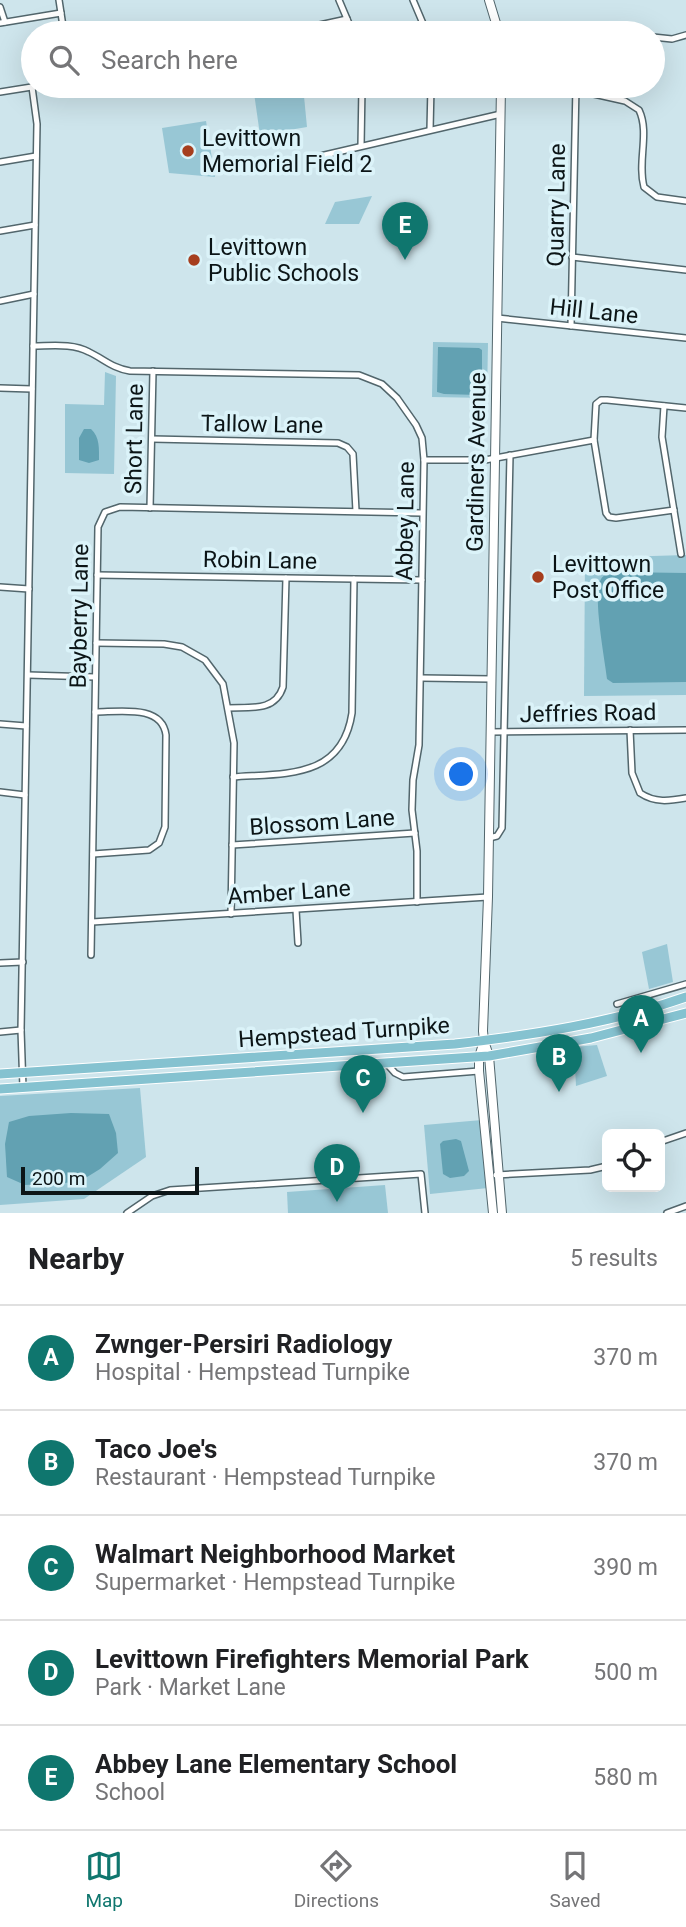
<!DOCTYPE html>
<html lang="en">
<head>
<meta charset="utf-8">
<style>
	:root { --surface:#fff; --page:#f6f6f6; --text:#202124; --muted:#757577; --line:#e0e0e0; --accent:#0f766e }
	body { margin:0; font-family:Roboto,sans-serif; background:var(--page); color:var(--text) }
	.controls { position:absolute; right:21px; bottom:21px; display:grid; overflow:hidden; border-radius:10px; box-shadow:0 7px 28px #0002 }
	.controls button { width:63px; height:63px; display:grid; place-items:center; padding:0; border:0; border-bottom:2px solid var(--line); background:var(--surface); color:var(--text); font:35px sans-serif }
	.scale { position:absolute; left:21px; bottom:18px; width:178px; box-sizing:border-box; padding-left:7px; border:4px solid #0c1517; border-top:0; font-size:19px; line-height:24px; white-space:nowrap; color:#0c1517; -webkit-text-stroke:5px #dbf3f9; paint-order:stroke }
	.you { position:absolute; left:462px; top:775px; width:24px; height:24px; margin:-18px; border:5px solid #fff; border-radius:50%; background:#1a73e8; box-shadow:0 0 0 10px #1a73e833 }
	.badge { display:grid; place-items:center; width:46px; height:46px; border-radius:50%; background:var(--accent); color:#fff; font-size:23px; font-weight:700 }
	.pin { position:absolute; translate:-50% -58px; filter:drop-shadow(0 2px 4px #0008) }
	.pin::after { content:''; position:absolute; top:37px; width:24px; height:21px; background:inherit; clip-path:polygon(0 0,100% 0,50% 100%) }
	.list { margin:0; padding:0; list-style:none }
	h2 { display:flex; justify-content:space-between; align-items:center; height:91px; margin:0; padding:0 28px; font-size:30px }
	h2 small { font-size:23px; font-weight:400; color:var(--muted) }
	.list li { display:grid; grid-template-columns:46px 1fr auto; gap:21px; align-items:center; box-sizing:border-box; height:105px; padding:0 28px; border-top:2px solid var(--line) }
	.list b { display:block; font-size:26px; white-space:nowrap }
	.list p { margin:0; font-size:23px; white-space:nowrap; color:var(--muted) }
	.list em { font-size:23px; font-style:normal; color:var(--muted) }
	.icon { flex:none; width:38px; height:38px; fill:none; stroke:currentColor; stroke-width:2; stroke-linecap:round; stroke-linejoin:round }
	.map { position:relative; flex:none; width:686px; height:1213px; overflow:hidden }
	.search { position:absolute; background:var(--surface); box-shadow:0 7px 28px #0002; left:21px; right:21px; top:21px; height:77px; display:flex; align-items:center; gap:18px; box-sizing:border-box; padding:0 24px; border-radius:38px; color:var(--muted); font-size:26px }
	.sheet { height:616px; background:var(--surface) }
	nav { display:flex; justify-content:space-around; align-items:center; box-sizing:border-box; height:98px; border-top:2px solid var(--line); background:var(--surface); font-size:19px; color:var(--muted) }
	nav a { display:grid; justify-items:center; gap:4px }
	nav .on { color:var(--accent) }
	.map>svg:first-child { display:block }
	.green { fill:#98c7d5 }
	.water { fill:#62a1b2 }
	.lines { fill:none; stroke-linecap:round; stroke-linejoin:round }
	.minor-casing { stroke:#52666c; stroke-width:8 }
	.secondary-casing { stroke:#52666c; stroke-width:10 }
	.primary-casing { stroke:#fff; stroke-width:11 }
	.minor { stroke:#fff; stroke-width:5 }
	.secondary { stroke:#fff; stroke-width:8 }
	.primary { stroke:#85c2d0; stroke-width:9 }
	.poi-dot { fill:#a63e1e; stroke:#dbf3f9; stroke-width:2.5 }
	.labels { text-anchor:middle; stroke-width:7; stroke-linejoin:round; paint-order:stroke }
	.poi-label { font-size:23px; fill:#0c1517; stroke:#dbf3f9; text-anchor:start }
	.street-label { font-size:23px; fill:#0c1517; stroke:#dbf3f9 }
</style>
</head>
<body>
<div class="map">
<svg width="686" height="1213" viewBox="0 0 686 1213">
	<rect width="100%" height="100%" fill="#cee5ec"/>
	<!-- green -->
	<g class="green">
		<path d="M 253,86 L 303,86 L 307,127 L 260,135 Z"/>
		<path d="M 206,121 L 215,177 L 169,173 L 162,128 Z"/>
		<path d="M 372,196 L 359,224 L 325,224 L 335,202 Z"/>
		<path d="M 433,342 L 488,343 L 487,398 L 432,397 Z"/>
		<path d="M 105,372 L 116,376 L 114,474 L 65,473 L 65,404 L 104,405 Z"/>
		<path d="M 686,555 L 686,695 L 584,696 L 585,558 Z"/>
		<path d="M 667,944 L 673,982 L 649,989 L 642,952 Z"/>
		<path d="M 597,1045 L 607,1076 L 576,1086 L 574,1047 Z"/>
		<path d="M 140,1088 L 146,1157 L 84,1199 L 0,1205 L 0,1096 Z"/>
		<path d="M 482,1120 L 488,1188 L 430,1194 L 424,1125 Z"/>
		<path d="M 385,1185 L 388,1213 L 288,1213 L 287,1192 Z"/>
	</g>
	<!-- water -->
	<g class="water">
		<path d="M 438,347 L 479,348 L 482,350 L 482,386 L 478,395 L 444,394 L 437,392 Z"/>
		<path d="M 84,429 L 91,429 C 100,437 99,449 99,460 L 89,463 L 79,460 L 79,438 Z"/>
		<path d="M 615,572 L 686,573 L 686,682 L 613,683 L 607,679 C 605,659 592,595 601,579 C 604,574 610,573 615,572 Z"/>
		<path d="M 71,1113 L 109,1114 L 116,1133 L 118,1153 L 100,1169 L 79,1182 L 25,1185 L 7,1177 L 5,1144 L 9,1122 L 29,1116 Z"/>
		<path d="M 456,1139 L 461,1141 L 469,1171 L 464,1176 L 450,1178 L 443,1174 L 440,1144 L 443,1141 Z"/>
	</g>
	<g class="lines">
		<!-- minor casing -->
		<g class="minor-casing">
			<g id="minor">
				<path d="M 59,0 L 64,33"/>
				<path d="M 339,0 L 353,33"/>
				<path d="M 413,0 L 427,33"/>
				<path d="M 0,7 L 5,22"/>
				<path d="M 0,23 L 61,13"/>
				<path d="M 283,33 L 347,19"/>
				<path d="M 589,33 L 609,29 L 635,33"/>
				<path d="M 653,37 L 672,39 L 686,35"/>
				<path d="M 576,90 L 625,101 L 639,110 C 650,133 637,162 644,187 L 657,197 L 686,201"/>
				<path d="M 0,92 L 38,86"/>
				<path d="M 430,130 L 431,86"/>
				<path d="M 361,146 L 362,86"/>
				<path d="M 316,157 L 501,114"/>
				<path d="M 0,162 L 36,156"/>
				<path d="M 0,231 L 35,225"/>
				<path d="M 572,257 L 686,270"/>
				<path d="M 0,301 L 34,294"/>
				<path d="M 497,318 L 686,338"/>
				<path d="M 571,326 L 576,86"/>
				<path d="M 33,346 C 51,346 73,343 89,352 C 104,359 112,368 130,371 L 359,375 L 382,384 L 397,398 L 416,425 L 422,438 L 424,460 L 419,745 L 413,780 L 412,810 L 417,851 L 417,902"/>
				<path d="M 0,388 L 32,389"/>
				<path d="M 664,406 L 662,437 L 681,554"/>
				<path d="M 152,439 L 338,443 L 347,447 L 353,454 L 356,511"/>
				<path d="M 424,460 L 485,460 L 594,440"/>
				<path d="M 150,508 L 153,371"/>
				<path d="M 674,510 L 616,518 L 609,517 L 606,513 L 594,440 L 596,404 L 601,400 L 607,400 L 686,408"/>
				<path d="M 97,575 L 422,580"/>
				<path d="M 0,587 L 29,589"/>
				<path d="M 96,643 L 164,644 L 182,647 L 205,660 L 223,684 L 234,743 L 231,914"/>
				<path d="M 28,675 L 95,677"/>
				<path d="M 421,678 L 491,679"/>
				<path d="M 228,708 C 250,707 275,712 283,687 L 286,578"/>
				<path d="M 0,724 L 26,726"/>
				<path d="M 630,730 L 632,773 L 640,793 C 655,803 669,801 686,798"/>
				<path d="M 491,732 L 686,730"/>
				<path d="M 233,777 C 286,773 342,779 352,713 L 354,579"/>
				<path d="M 0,792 L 25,795"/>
				<path d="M 489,838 L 497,836 L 502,828 L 510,455"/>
				<path d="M 232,845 L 415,833"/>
				<path d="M 93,854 L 149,850 L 159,843 L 165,827 L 166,735 C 162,704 119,712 95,712"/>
				<path d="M 296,910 L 298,943"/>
				<path d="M 92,922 L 488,897"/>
				<path d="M 91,955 L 98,527 L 105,512 L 120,507 L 422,513"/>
				<path d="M 0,963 L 23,962"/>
				<path d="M 617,1004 L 686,984"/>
				<path d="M 0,1032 L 21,1030"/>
				<path d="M 387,1064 L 395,1073 L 403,1077 L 479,1071"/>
				<path d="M 23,1088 L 21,1030 L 37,124 L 32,87"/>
				<path d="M 660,1142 L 686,1133"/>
				<path d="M 496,1175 L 590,1170 L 607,1166"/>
				<path d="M 127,1213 L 152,1196 L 170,1190 L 421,1174 L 425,1213"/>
				<path d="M 667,1213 L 686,1206"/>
			</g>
		</g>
		<!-- secondary casing -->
		<g class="secondary-casing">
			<g id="secondary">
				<path d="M 489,0 L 499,33"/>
				<path d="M 501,86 L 488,897 L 483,1031 L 484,1041 L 489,1056 L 502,1213"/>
				<path d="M 484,1041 L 479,1057 L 479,1071 L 493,1213"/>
			</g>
		</g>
		<!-- primary casing -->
		<g class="primary-casing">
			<g id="primary">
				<path d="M 0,1074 L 455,1044 C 532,1035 612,1023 686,997"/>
				<path d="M 0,1089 L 489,1056 L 591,1038 L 686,1013"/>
			</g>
		</g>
		<!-- minor -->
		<use href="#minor" class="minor"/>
		<!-- secondary -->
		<use href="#secondary" class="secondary"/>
		<!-- primary -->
		<use href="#primary" class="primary"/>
	</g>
	<!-- markers -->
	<g class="poi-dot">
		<circle cx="188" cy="151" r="7"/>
		<circle cx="194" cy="260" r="7"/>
		<circle cx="538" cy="577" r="7"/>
	</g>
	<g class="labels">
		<!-- poi labels -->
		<g class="poi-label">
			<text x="202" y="146">Levittown<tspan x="202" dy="26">Memorial Field 2</tspan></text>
			<text x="208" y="255">Levittown<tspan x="208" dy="26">Public Schools</tspan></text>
			<text x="552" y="572">Levittown<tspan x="552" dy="26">Post Office</tspan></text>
		</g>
		<!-- street labels -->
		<g class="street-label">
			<text transform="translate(556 205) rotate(-89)" y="8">Quarry Lane</text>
			<text transform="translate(594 311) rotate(6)" y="8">Hill Lane</text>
			<text transform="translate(262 424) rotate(1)" y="8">Tallow Lane</text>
			<text transform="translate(134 439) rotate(-89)" y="8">Short Lane</text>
			<text transform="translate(476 462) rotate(-89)" y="8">Gardiners Avenue</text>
			<text transform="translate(405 521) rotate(-89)" y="8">Abbey Lane</text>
			<text transform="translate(260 560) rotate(1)" y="8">Robin Lane</text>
			<text transform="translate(79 616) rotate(-89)" y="8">Bayberry Lane</text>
			<text transform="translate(588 713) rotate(-1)" y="8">Jeffries Road</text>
			<text transform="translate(322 822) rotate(-4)" y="8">Blossom Lane</text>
			<text transform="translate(289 892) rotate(-4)" y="8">Amber Lane</text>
			<text transform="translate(344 1032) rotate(-4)" y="8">Hempstead Turnpike</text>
		</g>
	</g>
</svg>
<div class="controls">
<button><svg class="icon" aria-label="locate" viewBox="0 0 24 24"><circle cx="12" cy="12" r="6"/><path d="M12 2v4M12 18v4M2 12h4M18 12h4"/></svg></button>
</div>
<div class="scale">200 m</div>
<div class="you"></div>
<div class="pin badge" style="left:641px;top:1053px">A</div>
<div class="pin badge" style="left:559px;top:1092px">B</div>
<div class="pin badge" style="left:363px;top:1113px">C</div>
<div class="pin badge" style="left:337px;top:1202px">D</div>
<div class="pin badge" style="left:405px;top:260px">E</div>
<div class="search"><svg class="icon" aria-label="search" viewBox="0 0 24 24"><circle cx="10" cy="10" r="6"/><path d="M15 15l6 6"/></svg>Search here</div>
</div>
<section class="sheet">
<h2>Nearby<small>5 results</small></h2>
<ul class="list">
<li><span class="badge">A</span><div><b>Zwnger-Persiri Radiology</b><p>Hospital · Hempstead Turnpike</p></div><em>370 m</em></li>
<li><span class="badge">B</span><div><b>Taco Joe's</b><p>Restaurant · Hempstead Turnpike</p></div><em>370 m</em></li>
<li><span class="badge">C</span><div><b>Walmart Neighborhood Market</b><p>Supermarket · Hempstead Turnpike</p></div><em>390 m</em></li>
<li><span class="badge">D</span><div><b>Levittown Firefighters Memorial Park</b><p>Park · Market Lane</p></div><em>500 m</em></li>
<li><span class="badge">E</span><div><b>Abbey Lane Elementary School</b><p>School</p></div><em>580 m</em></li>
</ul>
</section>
<nav>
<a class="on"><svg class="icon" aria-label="map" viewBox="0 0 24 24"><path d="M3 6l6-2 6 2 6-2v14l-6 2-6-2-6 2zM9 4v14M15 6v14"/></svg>Map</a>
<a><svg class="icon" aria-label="directions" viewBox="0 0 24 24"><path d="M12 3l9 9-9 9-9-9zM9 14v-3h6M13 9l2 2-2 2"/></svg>Directions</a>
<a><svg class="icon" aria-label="saved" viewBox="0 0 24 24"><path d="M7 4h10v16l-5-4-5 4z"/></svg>Saved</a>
</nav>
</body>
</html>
